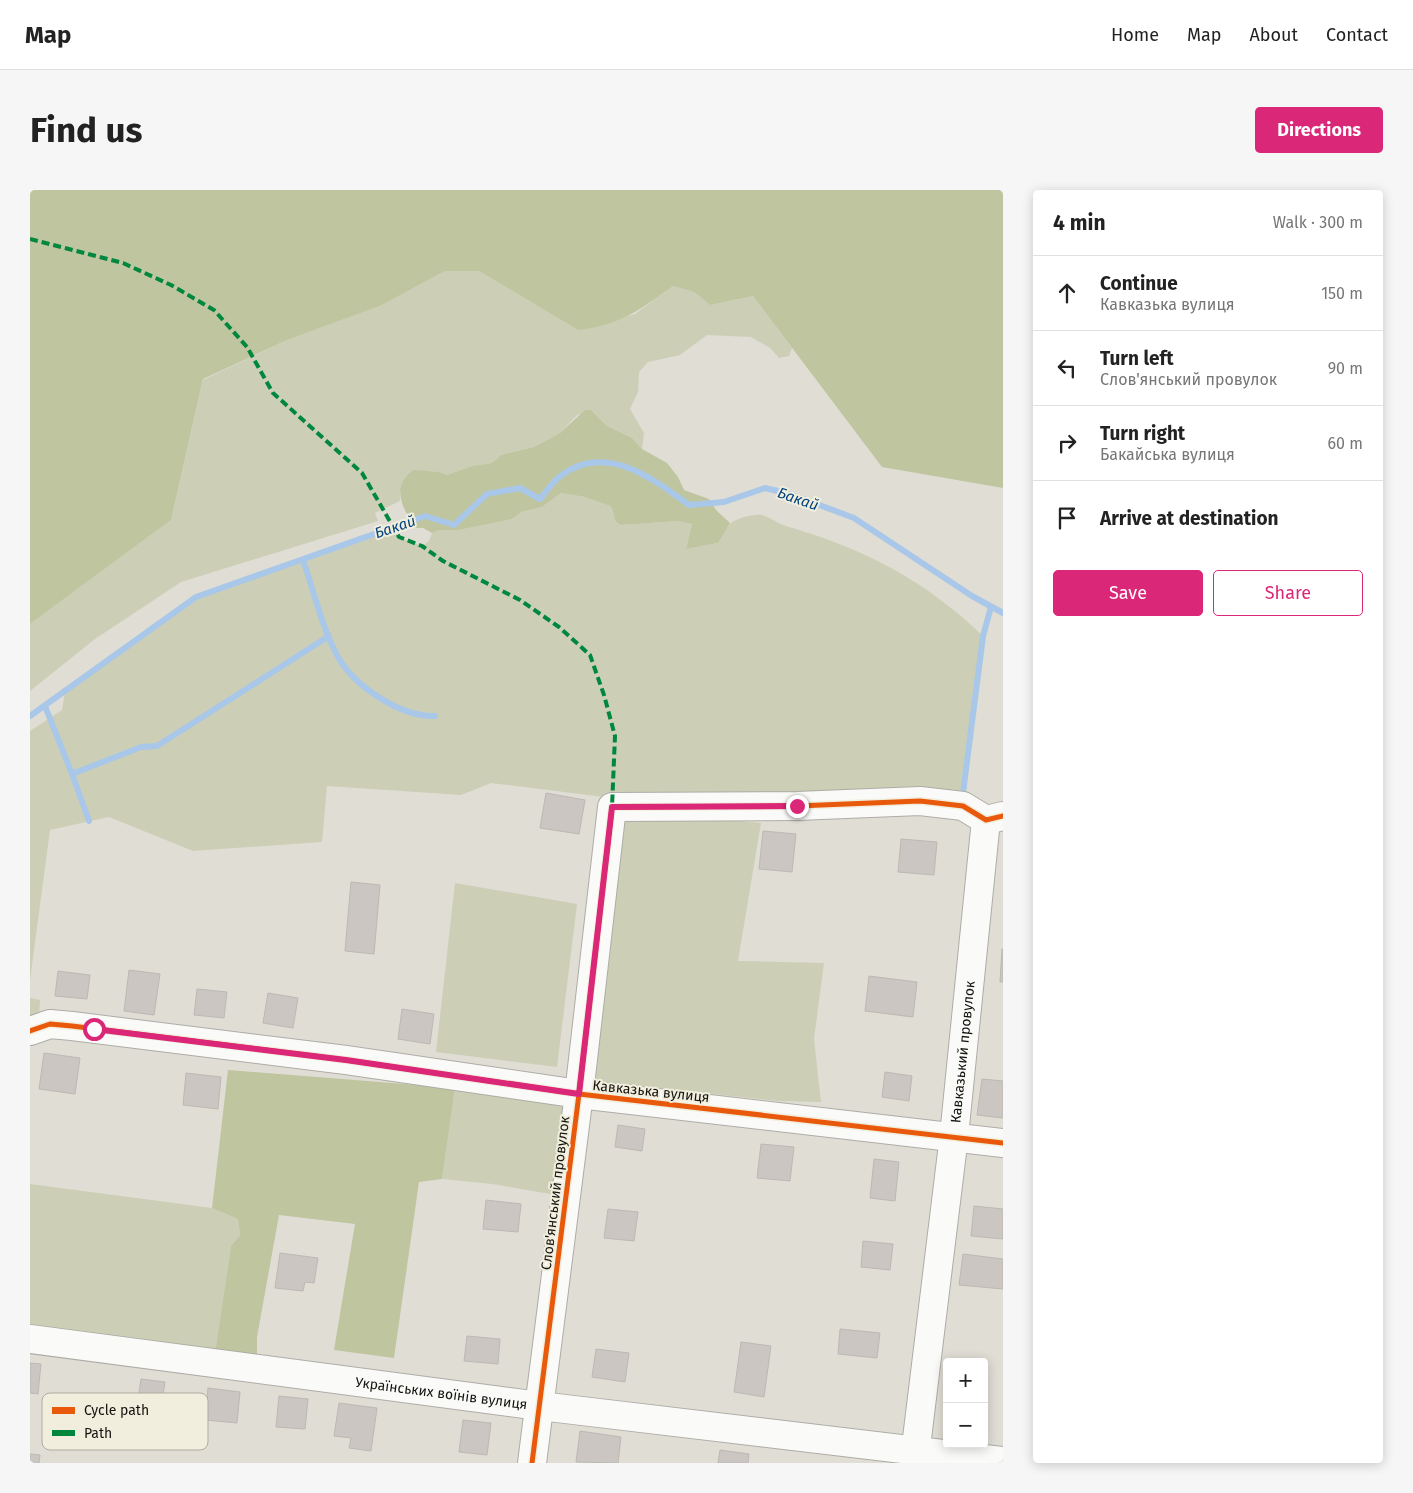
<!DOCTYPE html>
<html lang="en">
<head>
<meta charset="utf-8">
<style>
	:root { --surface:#fff; --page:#f6f6f6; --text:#222; --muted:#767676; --line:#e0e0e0; --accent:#db2777 }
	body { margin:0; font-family:"Fira Sans",sans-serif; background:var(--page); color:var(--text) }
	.controls { position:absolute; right:15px; bottom:15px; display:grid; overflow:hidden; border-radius:5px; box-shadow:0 2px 12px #0003 }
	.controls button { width:45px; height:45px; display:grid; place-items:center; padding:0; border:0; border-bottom:1px solid var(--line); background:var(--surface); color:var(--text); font:25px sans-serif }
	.stop { position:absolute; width:15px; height:15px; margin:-11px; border:4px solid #db2777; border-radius:50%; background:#fff }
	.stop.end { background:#db2777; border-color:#fff; box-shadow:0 1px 5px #0008 }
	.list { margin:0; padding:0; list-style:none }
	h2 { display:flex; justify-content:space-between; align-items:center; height:65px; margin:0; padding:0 20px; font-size:21px }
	h2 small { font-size:16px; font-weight:400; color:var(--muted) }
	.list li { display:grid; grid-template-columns:32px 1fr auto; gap:15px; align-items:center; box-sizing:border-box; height:75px; padding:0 20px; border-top:1px solid var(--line) }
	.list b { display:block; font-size:19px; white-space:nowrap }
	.list p { margin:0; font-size:16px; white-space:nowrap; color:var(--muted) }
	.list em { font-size:16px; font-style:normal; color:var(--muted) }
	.actions { display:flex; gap:10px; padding:15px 20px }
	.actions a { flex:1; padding:11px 0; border:1px solid var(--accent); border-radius:5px; text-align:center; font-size:18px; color:var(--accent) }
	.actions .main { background:var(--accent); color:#fff }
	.icon { flex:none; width:28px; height:28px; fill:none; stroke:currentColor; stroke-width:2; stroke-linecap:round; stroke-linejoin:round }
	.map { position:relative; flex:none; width:973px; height:1273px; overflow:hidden; border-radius:5px }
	header { display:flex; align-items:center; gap:30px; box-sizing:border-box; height:70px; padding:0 25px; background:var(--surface); border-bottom:1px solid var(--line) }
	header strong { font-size:24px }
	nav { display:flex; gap:28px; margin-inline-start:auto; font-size:18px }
	.intro { display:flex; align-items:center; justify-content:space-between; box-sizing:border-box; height:120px; padding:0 30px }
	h1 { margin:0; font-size:35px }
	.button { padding:12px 22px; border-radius:5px; background:var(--accent); color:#fff; font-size:18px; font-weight:700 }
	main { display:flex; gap:30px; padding:0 30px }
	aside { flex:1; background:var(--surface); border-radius:5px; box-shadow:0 2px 12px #0003 }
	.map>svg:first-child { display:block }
	.green { fill:#cccfb5 }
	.forest { fill:#bfc59f }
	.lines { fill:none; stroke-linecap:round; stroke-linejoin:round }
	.stream { stroke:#a9c7e9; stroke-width:6 }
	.building { fill:#cbc6c2; stroke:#bcb8b3 }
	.minor-casing { stroke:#aeaca6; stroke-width:30 }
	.minor { stroke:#fafaf9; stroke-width:28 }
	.quiet { stroke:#00873e; stroke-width:4; stroke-dasharray:8 4; stroke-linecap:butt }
	.cycleway-casing { stroke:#f1eedd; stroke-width:8 }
	.cycleway { stroke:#e8590c; stroke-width:5 }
	.route { stroke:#db2777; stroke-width:6 }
	.labels { text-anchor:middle; stroke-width:4; stroke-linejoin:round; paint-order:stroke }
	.street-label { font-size:14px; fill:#14130e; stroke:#f1eedd }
	.water-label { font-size:15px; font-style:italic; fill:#00437f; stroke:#f1eedd }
	.key { fill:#f1eedd; stroke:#afac9f; stroke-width:1 }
	.key-label { font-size:14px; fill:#14130e }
</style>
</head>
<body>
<header>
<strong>Map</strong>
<nav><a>Home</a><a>Map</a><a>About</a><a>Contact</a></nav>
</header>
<div class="intro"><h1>Find us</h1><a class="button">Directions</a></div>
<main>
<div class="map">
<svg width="973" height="1273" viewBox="0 0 973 1273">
	<rect width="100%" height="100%" fill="#e0ddd5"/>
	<!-- green -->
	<g class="green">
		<path d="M 415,81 L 449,81 L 548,140 L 605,124 L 643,96 L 664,102 L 680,115 L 723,106 L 762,158 L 759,166 L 749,168 L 740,158 L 721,147 L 677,145 L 650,165 L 618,172 L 609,182 L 608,202 L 600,219 L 614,243 L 612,259 L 602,248 L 577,236 L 561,220 L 547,225 L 530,243 L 504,257 L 471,265 L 462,273 L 442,276 L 417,285 L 410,282 L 387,281 L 370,303 L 370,311 L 345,323 L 348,331 L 151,392 L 65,449 L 0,501 L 0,434 L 141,330 L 173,190 L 257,150 L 350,116 Z"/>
		<path d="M 531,303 L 555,307 L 580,316 C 586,322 581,331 591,335 L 649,331 L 662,334 L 656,359 L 688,353 C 691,347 695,339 700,334 C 706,328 724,324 732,325 C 740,327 748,334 756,336 C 835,359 893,389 953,446 L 933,603 L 582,608 L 461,593 L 431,605 L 297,596 L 292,652 L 163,661 L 79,627 L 20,640 L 0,790 L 0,541 L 32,520 L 35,502 L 170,406 L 361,340 L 369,347 L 392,356 L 399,351 L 402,343 L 409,340 L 429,340 L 482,329 L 491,322 L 512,317 Z"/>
		<path d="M 643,625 L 731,633 L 708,771 L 794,773 L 784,849 L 791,912 L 748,911 L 563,891 L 590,635 L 595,628 Z"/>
		<path d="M 425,693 L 547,714 L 527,877 L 406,862 Z"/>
		<path d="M 0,808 L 10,810 L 9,826 L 0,827 Z"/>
		<path d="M 425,898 L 525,913 L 533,917 L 526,1005 L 462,994 L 412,989 Z"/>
		<path d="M 0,994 L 182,1018 L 208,1029 L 210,1045 L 201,1056 L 185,1163 L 0,1137 Z"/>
	</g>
	<!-- forest -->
	<g class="forest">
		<path d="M 0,0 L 973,0 L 973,298 L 852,277 L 723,106 L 680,115 L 664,102 L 643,96 C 610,120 590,135 548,140 L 449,81 L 415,81 L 350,116 L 257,150 L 173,189 L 141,330 L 0,434 Z"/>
		<path d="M 555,220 L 561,220 L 577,236 L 602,248 L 612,259 L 637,273 L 648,287 L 654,300 L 679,309 L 686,320 L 700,333 L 688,353 L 656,359 L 662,334 L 649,331 L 591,335 C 581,331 586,322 580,316 L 555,307 L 531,303 L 512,317 L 491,322 L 482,329 L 429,340 L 409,340 L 402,343 L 393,338 L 385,338 C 373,318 360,298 383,280 L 410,282 L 417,285 L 442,276 L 462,273 L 471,265 L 504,257 L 530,243 Z"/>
		<path d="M 198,880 L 425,898 L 412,989 L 389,992 L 364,1168 L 304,1160 L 325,1034 L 249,1025 L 227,1147 L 227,1168 L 185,1163 L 201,1056 L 210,1045 L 208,1029 L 182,1018 Z"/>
	</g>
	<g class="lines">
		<!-- stream -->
		<g class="stream">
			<path d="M 273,370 C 284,402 292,438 308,467 C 325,497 371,527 405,526"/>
			<path d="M 15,516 L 42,584"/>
			<path d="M 0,526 L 166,407 L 395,326 L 424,335 L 457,304 L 490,298 L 510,309 C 516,302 521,294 528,288 C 573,251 621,287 659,315 L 694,312 L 735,298 L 760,304 L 824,328 L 942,406 L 973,423"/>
			<path d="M 933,603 L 953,446 L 961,417"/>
			<path d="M 59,631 L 42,584 L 111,557 L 127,556 L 299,446"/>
		</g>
	</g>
	<!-- building -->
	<g class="building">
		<path d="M 516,603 L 555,610 L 549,644 L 510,638 Z"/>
		<path d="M 733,641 L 766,644 L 762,682 L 729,679 Z"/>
		<path d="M 871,649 L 907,652 L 904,685 L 868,682 Z"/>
		<path d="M 321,692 L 350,695 L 344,764 L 315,761 Z"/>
		<path d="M 972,759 L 973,759 L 973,792 L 970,792 Z"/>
		<path d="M 99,780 L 130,784 L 124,825 L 94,821 Z"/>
		<path d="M 28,781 L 60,785 L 57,809 L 25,806 Z"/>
		<path d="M 839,786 L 887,792 L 883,827 L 835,821 Z"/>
		<path d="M 167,799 L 197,802 L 194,828 L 164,825 Z"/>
		<path d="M 238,803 L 268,808 L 263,838 L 233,833 Z"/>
		<path d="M 372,819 L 404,824 L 400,854 L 368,849 Z"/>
		<path d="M 14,863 L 50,868 L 45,904 L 9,899 Z"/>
		<path d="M 855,882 L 882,886 L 879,911 L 852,907 Z"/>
		<path d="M 156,883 L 191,887 L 188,919 L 153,915 Z"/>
		<path d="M 952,889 L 973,891 L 973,928 L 947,925 Z"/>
		<path d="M 588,935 L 615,939 L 612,961 L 585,957 Z"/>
		<path d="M 731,954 L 764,957 L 760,991 L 727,988 Z"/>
		<path d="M 844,969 L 869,972 L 865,1011 L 840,1008 Z"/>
		<path d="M 456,1010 L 491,1014 L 488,1042 L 453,1039 Z"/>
		<path d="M 944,1016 L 973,1019 L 973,1049 L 941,1046 Z"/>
		<path d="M 578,1019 L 608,1022 L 604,1051 L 574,1048 Z"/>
		<path d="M 833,1051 L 863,1054 L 860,1080 L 831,1077 Z"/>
		<path d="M 250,1063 L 288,1068 L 284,1093 L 275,1092 L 273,1101 L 245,1098 Z"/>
		<path d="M 933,1064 L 973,1069 L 973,1099 L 929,1095 Z"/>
		<path d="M 810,1139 L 850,1143 L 847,1168 L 808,1164 Z"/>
		<path d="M 437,1146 L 470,1149 L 468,1174 L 434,1171 Z"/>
		<path d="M 711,1152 L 741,1156 L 734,1207 L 704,1202 Z"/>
		<path d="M 566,1159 L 599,1163 L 595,1192 L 562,1187 Z"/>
		<path d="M 0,1173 L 11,1174 L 8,1204 L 0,1203 Z"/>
		<path d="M 111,1189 L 135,1192 L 128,1239 L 104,1235 Z"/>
		<path d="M 178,1198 L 210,1202 L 207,1233 L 175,1230 Z"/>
		<path d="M 249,1206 L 278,1209 L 275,1239 L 246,1237 Z"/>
		<path d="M 309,1213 L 347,1218 L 341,1261 L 319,1258 L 321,1248 L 304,1246 Z"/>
		<path d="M 433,1230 L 461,1233 L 457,1265 L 429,1262 Z"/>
		<path d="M 550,1241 L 591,1247 L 588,1273 L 546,1272 Z"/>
		<path d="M 690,1260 L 719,1264 L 718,1273 L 688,1273 Z"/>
		<path d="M 0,1264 L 10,1265 L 9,1273 L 0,1273 Z"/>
	</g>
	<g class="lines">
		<!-- minor casing -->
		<g class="minor-casing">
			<g id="minor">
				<path d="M 0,841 L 20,834 L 42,836 L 316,870 L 549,904 L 973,953"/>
				<path id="s1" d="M 0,1149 L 510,1216 L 973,1271"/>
				<path d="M 502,1273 L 549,904 L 582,617 L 767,616 L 890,611 L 933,616 L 956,630 L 973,626"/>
				<path id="s2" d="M 884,1273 L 924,946 L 956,630"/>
			</g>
		</g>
		<!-- minor -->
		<use href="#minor" class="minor"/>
		<!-- quiet -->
		<path class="quiet" d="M 0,49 L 93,73 L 141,95 L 184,120 L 217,157 L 243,203 L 332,283 L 369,347 L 392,356 L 413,371 L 490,410 L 529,437 L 560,465 L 574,505 L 585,546 L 582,617"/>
		<!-- cycleway casing -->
		<g class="cycleway-casing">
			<g id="cycleway">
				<path d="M 0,841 L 20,834 L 42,836 L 316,870 L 549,904 L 973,953"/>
				<path d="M 502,1273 L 549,904 L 582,617 L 767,616 L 890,611 L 933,616 L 956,630 L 973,626"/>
			</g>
		</g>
		<!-- cycleway -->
		<use href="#cycleway" class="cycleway"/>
	</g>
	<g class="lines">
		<!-- route -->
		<path class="route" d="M 64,839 L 316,870 L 549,904 L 582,617 L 767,616"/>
	</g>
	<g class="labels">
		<!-- street labels -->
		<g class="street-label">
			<text dy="5" stroke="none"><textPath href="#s2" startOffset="414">Кавказький провулок</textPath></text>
			<text transform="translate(621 901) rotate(6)" y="5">Кавказька вулиця</text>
			<text transform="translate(525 1003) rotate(-83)" y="5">Слов'янський провулок</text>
			<text dy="5" stroke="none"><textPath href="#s1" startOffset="415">Українських воїнів вулиця</textPath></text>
		</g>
		<!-- water labels -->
		<g class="water-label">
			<text transform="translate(768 309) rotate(19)" y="5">Бакай</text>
			<text transform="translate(365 337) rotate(-19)" y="5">Бакай</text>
		</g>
	</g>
	<!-- legend -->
	<rect x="12" y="1203" width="166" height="57" rx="8" class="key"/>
	<rect x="22" y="1217" width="23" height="7" fill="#e8590c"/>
	<rect x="22" y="1240" width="23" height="6" fill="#00873e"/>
	<g class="key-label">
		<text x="54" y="1225">Cycle path</text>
		<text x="54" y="1248">Path</text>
	</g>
</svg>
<div class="controls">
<button>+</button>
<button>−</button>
</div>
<div class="stop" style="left:64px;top:839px"></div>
<div class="stop end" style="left:767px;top:616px"></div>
</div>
<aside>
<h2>4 min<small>Walk · 300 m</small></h2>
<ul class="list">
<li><svg class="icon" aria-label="ahead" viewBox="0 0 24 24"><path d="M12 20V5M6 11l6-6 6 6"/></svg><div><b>Continue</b><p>Кавказька вулиця</p></div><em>150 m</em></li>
<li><svg class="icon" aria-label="left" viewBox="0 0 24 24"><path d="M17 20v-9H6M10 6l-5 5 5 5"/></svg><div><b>Turn left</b><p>Слов'янський провулок</p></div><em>90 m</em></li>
<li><svg class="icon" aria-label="right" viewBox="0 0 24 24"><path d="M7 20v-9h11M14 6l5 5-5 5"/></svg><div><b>Turn right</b><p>Бакайська вулиця</p></div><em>60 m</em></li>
<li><svg class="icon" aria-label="arrive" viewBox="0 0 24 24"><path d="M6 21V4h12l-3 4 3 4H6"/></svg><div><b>Arrive at destination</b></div></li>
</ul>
<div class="actions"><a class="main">Save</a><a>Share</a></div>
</aside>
</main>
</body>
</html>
